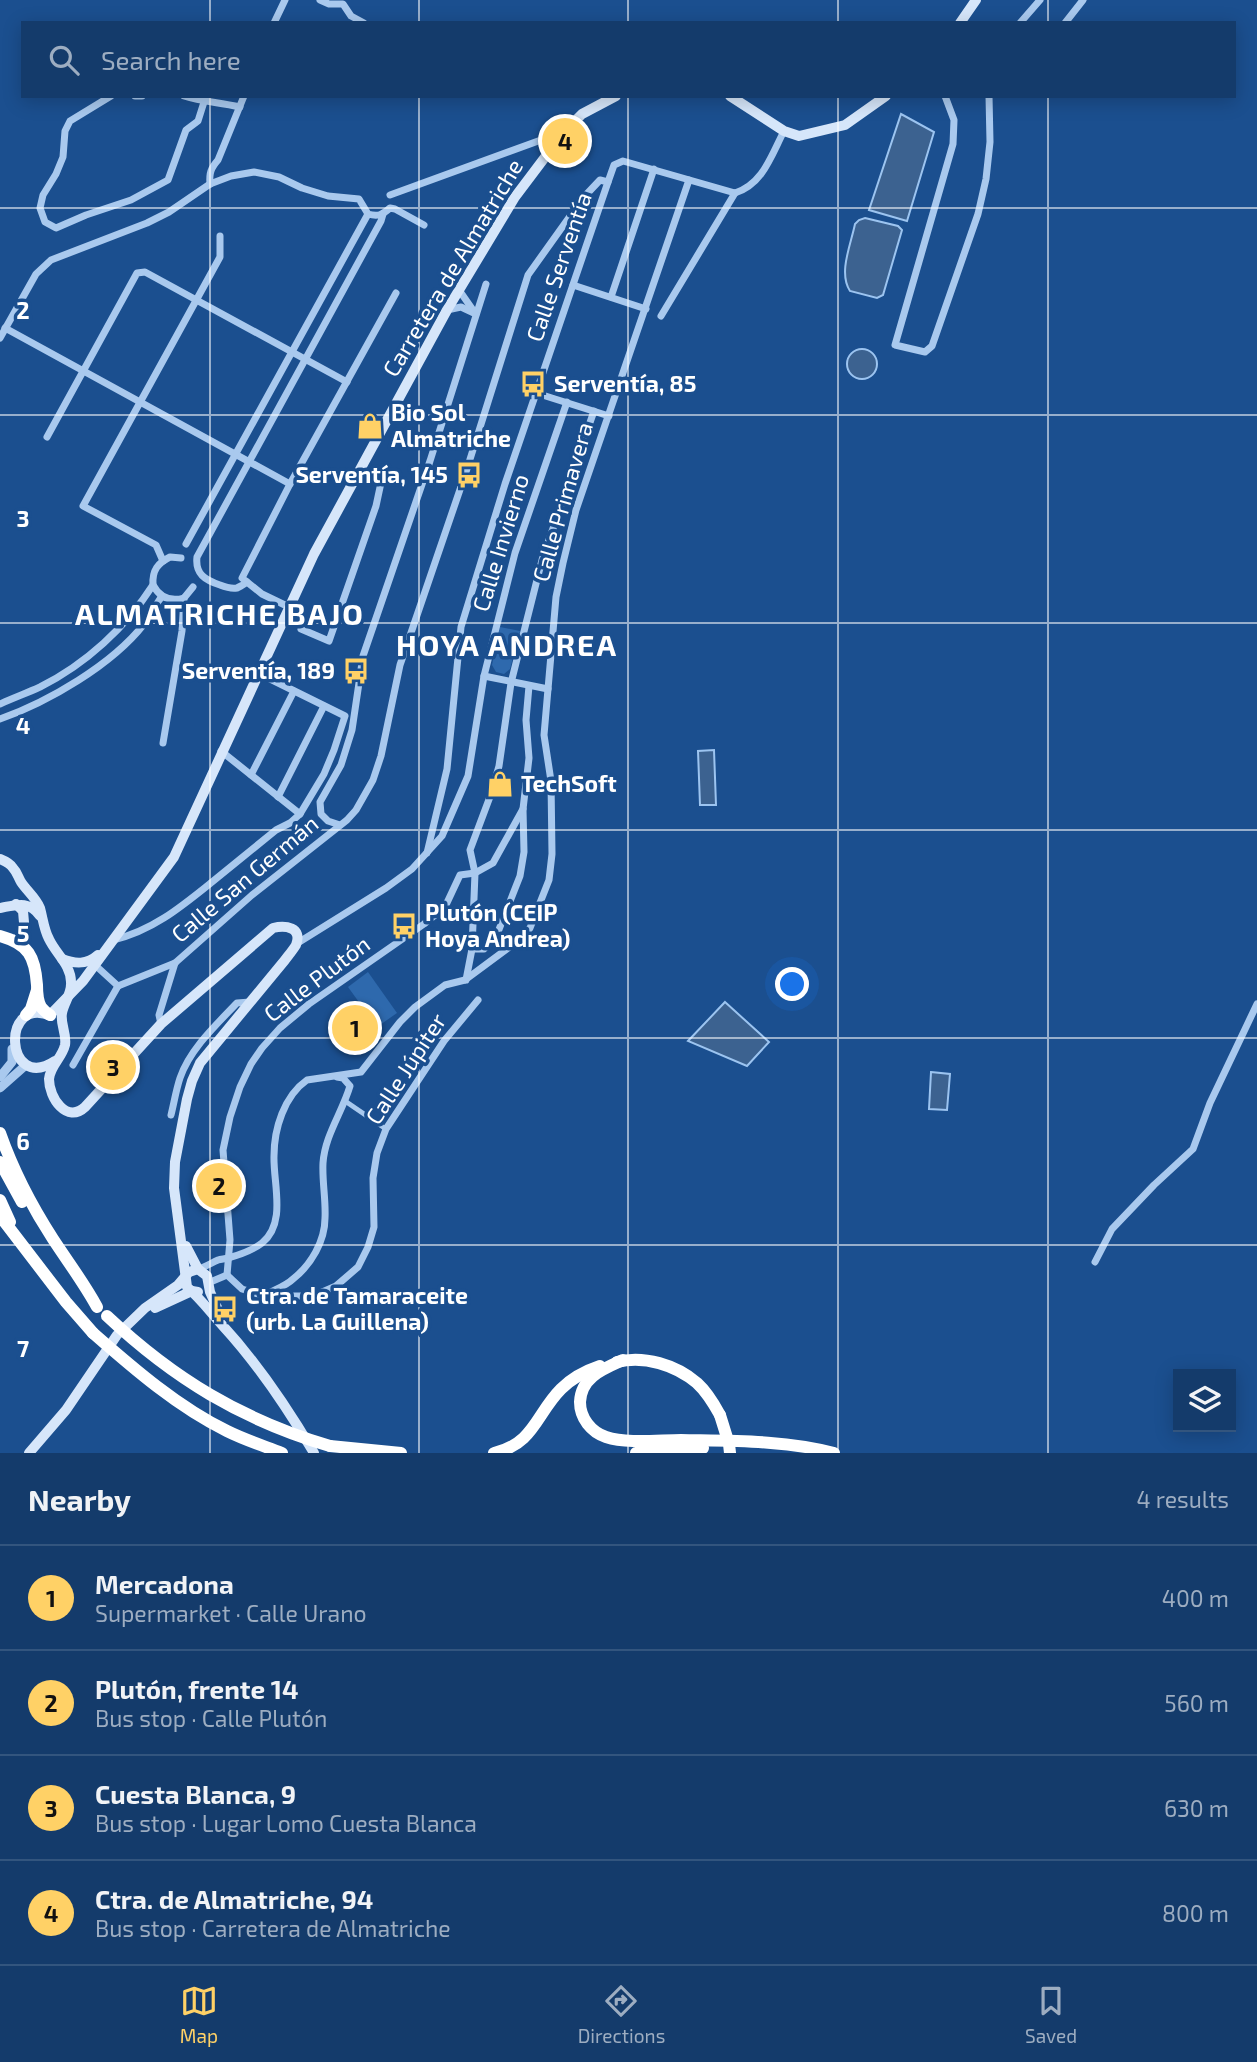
<!DOCTYPE html>
<html lang="en">
<head>
<meta charset="utf-8">
<style>
	:root { --surface:#143b6b; --page:#1d4271; --text:#f1f3f6; --muted:#9dadc1; --line:#33557e; --accent:#ffd166 }
	body { margin:0; font-family:"Exo 2",sans-serif; background:var(--page); color:var(--text) }
	.controls { position:absolute; right:21px; bottom:21px; display:grid; overflow:hidden; border-radius:0px; box-shadow:0 4px 18px #0003 }
	.controls button { width:63px; height:63px; display:grid; place-items:center; padding:0; border:0; border-bottom:2px solid var(--line); background:var(--surface); color:var(--text); font:35px sans-serif }
	.you { position:absolute; left:793px; top:985px; width:24px; height:24px; margin:-18px; border:5px solid #fff; border-radius:50%; background:#1a73e8; box-shadow:0 0 0 10px #1a73e833 }
	.badge { display:grid; place-items:center; width:46px; height:46px; border-radius:50%; background:var(--accent); color:#111; font-size:23px; font-weight:700 }
	.pin { position:absolute; translate:-50% -50%; border:4px solid #fff; box-shadow:0 2px 7px #0006 }
	.list { margin:0; padding:0; list-style:none }
	h2 { display:flex; justify-content:space-between; align-items:center; height:91px; margin:0; padding:0 28px; font-size:30px }
	h2 small { font-size:23px; font-weight:400; color:var(--muted) }
	.list li { display:grid; grid-template-columns:46px 1fr auto; gap:21px; align-items:center; box-sizing:border-box; height:105px; padding:0 28px; border-top:2px solid var(--line) }
	.list b { display:block; font-size:26px; white-space:nowrap }
	.list p { margin:0; font-size:23px; white-space:nowrap; color:var(--muted) }
	.list em { font-size:23px; font-style:normal; color:var(--muted) }
	.icon { flex:none; width:38px; height:38px; fill:none; stroke:currentColor; stroke-width:2; stroke-linecap:round; stroke-linejoin:round }
	.map { position:relative; flex:none; width:1257px; height:1453px; overflow:hidden }
	.search { position:absolute; background:var(--surface); box-shadow:0 4px 18px #0003; left:21px; right:21px; top:21px; height:77px; display:flex; align-items:center; gap:18px; box-sizing:border-box; padding:0 24px; border-radius:0px; color:var(--muted); font-size:26px }
	.sheet { height:511px; background:var(--surface) }
	nav { display:flex; justify-content:space-around; align-items:center; box-sizing:border-box; height:98px; border-top:2px solid var(--line); background:var(--surface); font-size:19px; color:var(--muted) }
	nav a { display:grid; justify-items:center; gap:4px }
	nav .on { color:var(--accent) }
	.map>svg:first-child { display:block }
	.green { fill:#2e69ad }
	.water { fill:#3c6290; stroke:#9cc4f0; stroke-width:2 }
	.lines { fill:none; stroke-linecap:round; stroke-linejoin:round }
	.pedestrian { stroke:#a9c9ee; stroke-width:5 }
	.minor { stroke:#a9c9ee; stroke-width:7 }
	.tertiary { stroke:#a9c9ee; stroke-width:9 }
	.secondary { stroke:#d6e6fa; stroke-width:10 }
	.motorway { stroke:#fff; stroke-width:12 }
	.motorway-bridge { stroke:#fff; stroke-width:12 }
	.grid { fill:none; stroke:#fff; stroke-width:2; stroke-opacity:0.55 }
	.labels { text-anchor:middle; stroke-width:7; stroke-linejoin:round; paint-order:stroke }
	.street-label { font-size:23px; fill:#fff; stroke:#1b4f8f }
	.poi-label { font-size:23px; font-weight:bold; fill:#fff; stroke:#1b4f8f; text-anchor:start }
	.district-label { font-size:30px; font-weight:bold; letter-spacing:2px; fill:#fff; stroke:#1b4f8f }
	.grid-label { font-size:23px; text-anchor:middle; font-weight:bold; fill:#fff; stroke:#1b4f8f; stroke-width:7; stroke-linejoin:round; paint-order:stroke }
</style>
</head>
<body>
<div class="map">
<svg width="1257" height="1453" viewBox="0 0 1257 1453">
	<rect width="100%" height="100%" fill="#1b4f8f"/>
	<!-- green -->
	<g class="green">
		<path d="M 500,627 L 520,631 L 510,669 L 504,674 L 496,672 L 492,665 Z"/>
		<path d="M 368,972 L 397,1013 L 377,1027 L 348,987 Z"/>
	</g>
	<!-- water -->
	<g class="water">
		<path d="M 901,114 L 934,132 L 907,221 L 869,210 Z"/>
		<path d="M 865,218 L 898,226 L 902,230 L 883,295 L 877,298 L 850,291 C 838,273 851,244 855,224 L 859,220 Z"/>
		<circle cx="862" cy="364" r="15"/>
		<path d="M 714,750 L 716,805 L 700,805 L 698,751 Z"/>
		<path d="M 725,1002 L 769,1042 L 747,1066 L 688,1041 Z"/>
		<path d="M 931,1072 L 950,1074 L 947,1110 L 929,1109 Z"/>
	</g>
	<g class="lines">
		<!-- pedestrian -->
		<path class="pedestrian" d="M 345,1101 L 386,1129"/>
		<!-- minor -->
		<g class="minor">
			<path d="M 320,0 L 329,4 L 343,4 L 351,16 L 364,23"/>
			<path d="M 274,23 L 285,0"/>
			<path d="M 1020,23 L 1040,0"/>
			<path d="M 1065,23 L 1083,0"/>
			<path d="M 111,96 L 70,121 L 65,131 L 63,157 L 56,174 L 43,195 L 40,208 L 45,222 L 56,228 L 86,215 L 131,200 L 168,180 L 186,130 L 198,121 L 204,102"/>
			<path d="M 135,96 L 142,96"/>
			<path d="M 184,96 C 203,102 219,102 240,107"/>
			<path d="M 945,96 L 954,120 L 953,144 L 895,345 L 925,352 L 932,346 L 978,214 L 986,179 L 990,142 L 989,96"/>
			<path d="M 608,182 L 614,165 L 623,161 L 735,193 C 763,184 771,156 784,131"/>
			<path d="M 210,184 C 209,173 211,168 218,160 L 244,96"/>
			<path d="M 390,195 L 563,132"/>
			<path d="M 573,285 L 646,309"/>
			<path d="M 459,290 L 475,313"/>
			<path d="M 611,297 L 654,169"/>
			<path d="M 447,310 L 461,307 L 476,314"/>
			<path d="M 661,316 L 735,193"/>
			<path d="M 5,328 L 290,484"/>
			<path d="M 0,338 L 36,274 L 51,260 L 147,223 L 169,212 L 210,184 L 231,176 L 254,172 L 279,177 L 302,188 L 328,196 L 359,199 L 368,214 C 378,217 382,215 390,208 L 395,209 L 424,225"/>
			<path d="M 536,393 L 609,416"/>
			<path d="M 47,437 L 137,273 L 145,272 L 347,382"/>
			<path d="M 186,544 L 368,214"/>
			<path d="M 181,558 L 170,557 C 158,563 152,570 153,585 C 160,598 170,602 184,598 L 193,587"/>
			<path d="M 163,561 L 156,545 L 83,506 L 220,257 L 220,236"/>
			<path d="M 247,582 C 245,584 239,587 237,588 C 231,589 225,587 220,585 C 205,580 195,574 197,557 L 381,221 L 383,214"/>
			<path d="M 289,607 L 262,594 L 242,578 L 290,484 L 396,293"/>
			<path d="M 301,629 L 329,641 L 376,506 L 382,478"/>
			<path d="M 484,676 L 548,689"/>
			<path d="M 0,704 C 13,698 27,693 40,687 C 86,664 126,627 153,585"/>
			<path d="M 0,719 C 48,702 112,665 144,624 C 150,615 156,605 162,596"/>
			<path d="M 163,743 L 182,631 L 184,598"/>
			<path d="M 221,751 L 300,814"/>
			<path d="M 251,775 L 294,691"/>
			<path d="M 278,797 L 324,706"/>
			<path d="M 340,825 L 328,821 L 321,814 L 320,802 L 341,765 L 352,730 L 363,656 L 430,461 L 486,284"/>
			<path d="M 113,940 C 152,931 181,907 212,882 C 233,865 255,847 276,830 L 290,823 L 300,814 L 324,774 L 334,750 L 345,716 L 258,673"/>
			<path d="M 296,944 L 386,888 L 412,869 L 442,836 L 468,776 L 484,676 L 515,553 L 567,402"/>
			<path d="M 472,949 L 484,949 L 498,932 L 520,876 L 524,852 L 523,809 L 529,758 L 526,720 L 529,686"/>
			<path d="M 95,965 L 118,986"/>
			<path d="M 466,980 L 472,949 L 475,873 L 470,850 L 491,794 L 499,766 L 511,683 L 542,560 L 594,411"/>
			<path d="M 118,986 L 175,963"/>
			<path d="M 161,1024 L 159,1015 L 175,963 L 252,895 L 347,820 L 356,810 L 373,780 L 381,756 L 400,665 L 466,472 L 528,275 L 583,198 L 600,180 L 608,182 L 505,484 L 461,627 L 447,769 L 427,853"/>
			<path d="M 73,1065 L 118,986"/>
			<path d="M 171,1115 C 174,1103 176,1090 180,1078 C 190,1049 216,1025 237,1003 L 250,1002"/>
			<path d="M 1095,1262 L 1112,1229 L 1154,1185 L 1193,1149 L 1210,1103 L 1257,1004"/>
			<path d="M 198,1269 C 206,1267 211,1263 218,1260 C 221,1259 224,1259 228,1258 C 239,1255 253,1250 262,1243 C 287,1223 273,1183 274,1156 C 274,1129 284,1096 307,1080 L 361,1072 L 400,1022 L 415,1007 L 445,985 L 465,980 L 523,937 L 530,928 L 549,880 L 552,854 L 551,781 L 544,735 L 556,597 L 563,563 L 576,510 L 689,180"/>
			<path d="M 227,1275 L 230,1240 L 223,1150 L 230,1117 L 240,1087 L 251,1064 L 262,1048 L 280,1028 L 309,1004 L 424,924 L 445,907 L 460,875 L 475,873 L 493,863 L 523,809"/>
			<path d="M 227,1275 L 242,1289 L 264,1296 L 313,1296 L 336,1286 L 358,1267 L 368,1247 L 374,1227 L 373,1178 L 377,1153 L 386,1129 L 444,1041 L 478,1000"/>
			<path d="M 208,1283 L 227,1275"/>
			<path d="M 265,1295 C 274,1290 286,1286 293,1279 C 311,1265 325,1241 325,1218 C 326,1200 322,1181 323,1163 C 325,1135 342,1113 350,1086 L 343,1078 L 337,1077"/>
		</g>
		<!-- tertiary -->
		<g class="tertiary">
			<path d="M 0,1077 L 12,1062 L 12,1049"/>
			<path d="M 0,1088 L 26,1065"/>
		</g>
		<!-- secondary -->
		<g class="secondary">
			<path d="M 960,23 L 976,0"/>
			<path d="M 730,96 L 784,131 L 799,136 L 845,125 L 886,96"/>
			<path d="M 0,859 C 5,861 10,863 13,868 C 17,872 18,877 21,882 C 27,891 36,898 40,908 C 43,919 44,930 49,939 C 56,954 71,965 71,982 C 72,994 64,1002 62,1013 C 60,1024 67,1034 65,1045 C 62,1058 50,1066 49,1079 C 49,1098 67,1124 85,1107 L 161,1024 L 273,928 C 285,925 303,927 296,945 C 293,950 288,956 285,960 L 200,1063 L 192,1081 L 187,1099 L 175,1162 L 174,1188 L 187,1287 C 201,1299 211,1313 223,1326 C 258,1364 288,1409 314,1453"/>
			<path d="M 0,908 C 16,905 29,900 40,916"/>
			<path d="M 13,940 L 23,938 L 25,934 L 23,911 L 16,904"/>
			<path d="M 62,959 C 75,964 87,965 98,955"/>
			<path d="M 50,1015 L 83,981 L 174,857 L 314,554 L 447,310 L 515,197 L 564,132 L 582,114 L 616,96"/>
			<path d="M 51,1016 C 0,994 5,1094 55,1061"/>
			<path d="M 186,1246 L 198,1269 L 207,1276 L 210,1292 L 220,1314"/>
			<path d="M 155,1308 L 192,1291 L 198,1292"/>
			<path d="M 29,1453 L 66,1410 L 117,1335 L 145,1308 L 178,1285 L 189,1272 L 198,1269"/>
		</g>
		<!-- motorway -->
		<g class="motorway">
			<path d="M 0,936 C 29,944 35,957 37,985 C 37,992 38,1002 41,1007 C 44,1011 47,1013 50,1015"/>
			<path d="M 26,1015 L 31,1009 L 37,990"/>
			<path d="M 0,1133 C 13,1170 31,1205 53,1239 C 68,1262 84,1283 97,1307"/>
			<path d="M 0,1162 L 22,1202"/>
			<path d="M 0,1200 L 10,1222"/>
			<path d="M 0,1216 L 66,1302 L 93,1333"/>
			<path d="M 623,1360 C 603,1369 581,1377 580,1402 C 580,1418 591,1432 606,1437 C 627,1444 659,1440 681,1440 C 732,1441 785,1440 834,1453"/>
			<path d="M 617,1362 C 644,1355 676,1365 697,1383 C 707,1392 714,1404 720,1415"/>
			<path d="M 330,1446 L 401,1453"/>
			<path d="M 494,1453 C 534,1444 536,1414 561,1389 C 572,1378 585,1371 600,1366"/>
			<path d="M 636,1453 L 703,1448"/>
		</g>
		<!-- motorway-bridge -->
		<g class="motorway-bridge">
			<path d="M 107,1316 C 174,1379 242,1420 330,1446"/>
			<path d="M 93,1333 C 134,1369 178,1407 227,1431 C 245,1440 264,1446 282,1453"/>
			<path d="M 720,1415 L 729,1444 L 730,1453"/>
		</g>
	</g>
	<!-- grid -->
	<path class="grid" d="M 210,0 L 210,23M 419,0 L 419,23M 628,0 L 628,23M 838,0 L 838,23M 1048,0 L 1048,23M 210,96 L 210,1453M 419,96 L 419,1453M 628,96 L 628,1453M 838,96 L 838,1453M 1048,96 L 1048,1453M 0,208 L 1257,208M 0,415 L 1257,415M 0,623 L 1257,623M 0,830 L 1257,830M 0,1038 L 1257,1038M 0,1245 L 1257,1245"/>
	<!-- icons -->
	<defs>
		<g id="bus-bare" transform="scale(2.1)"><path d="M-5-6H5V4H4V6H2V4H-2V6H-4V4H-5ZM-3.5-4V0h7V-4ZM-3.5 1.2v1.5H-2V1.2ZM2 1.2v1.5H3.5V1.2Z" fill="#ffd166" stroke="#1b4f8f" stroke-width="2.5" paint-order="stroke"/></g>
		<g id="shop-bare" transform="scale(2.1)"><path d="M-5-2.5h2.3a2.7 3.5 0 0 1 5.4 0H5L5.5 6h-11ZM-1.5-2.5h3a1.5 2.3 0 0 0-3 0Z" fill="#ffd166" stroke="#1b4f8f" stroke-width="2.5" paint-order="stroke"/></g>
	</defs>
	<g fill-rule="evenodd">
		<use href="#bus-bare" x="533" y="384"/>
		<use href="#shop-bare" x="370" y="426"/>
		<use href="#bus-bare" x="469" y="475"/>
		<use href="#bus-bare" x="356" y="671"/>
		<use href="#shop-bare" x="500" y="784"/>
		<use href="#bus-bare" x="404" y="926"/>
		<use href="#bus-bare" x="225" y="1309"/>
	</g>
	<g class="labels">
		<!-- street labels -->
		<g class="street-label">
			<text transform="translate(559 267) rotate(-71)" y="8">Calle Serventía</text>
			<text transform="translate(453 268) rotate(-59)" y="8">Carretera de Almatriche</text>
			<text transform="translate(563 502) rotate(-74)" y="8">Calle Primavera</text>
			<text transform="translate(501 543) rotate(-73)" y="8">Calle Invierno</text>
			<text transform="translate(245 879) rotate(-40)" y="8">Calle San Germán</text>
			<text transform="translate(317 979) rotate(-37)" y="8">Calle Plutón</text>
			<text transform="translate(406 1069) rotate(-57)" y="8">Calle Júpiter</text>
		</g>
		<!-- poi labels -->
		<g class="poi-label">
			<text x="554" y="392">Serventía, 85</text>
			<text x="391" y="421">Bio Sol<tspan x="391" dy="26">Almatriche</tspan></text>
			<text x="448" y="483" text-anchor="end">Serventía, 145</text>
			<text x="335" y="679" text-anchor="end">Serventía, 189</text>
			<text x="521" y="792">TechSoft</text>
			<text x="425" y="921">Plutón (CEIP<tspan x="425" dy="26">Hoya Andrea)</tspan></text>
			<text x="246" y="1304">Ctra. de Tamaraceite<tspan x="246" dy="26">(urb. La Guillena)</tspan></text>
		</g>
		<!-- district labels -->
		<g class="district-label">
			<text x="220" y="625">ALMATRICHE BAJO</text>
			<text x="507" y="656">HOYA ANDREA</text>
		</g>
	</g>
	<g class="grid-label">
		<text x="23" y="319">2</text>
		<text x="23" y="527">3</text>
		<text x="23" y="734">4</text>
		<text x="23" y="942">5</text>
		<text x="23" y="1150">6</text>
		<text x="23" y="1357">7</text>
	</g>
</svg>
<div class="controls">
<button><svg class="icon" aria-label="layers" viewBox="0 0 24 24"><path d="M12 4l9 5-9 5-9-5zM3 14l9 5 9-5"/></svg></button>
</div>
<div class="you"></div>
<div class="pin badge" style="left:355px;top:1028px">1</div>
<div class="pin badge" style="left:219px;top:1186px">2</div>
<div class="pin badge" style="left:113px;top:1067px">3</div>
<div class="pin badge" style="left:565px;top:141px">4</div>
<div class="search"><svg class="icon" aria-label="search" viewBox="0 0 24 24"><circle cx="10" cy="10" r="6"/><path d="M15 15l6 6"/></svg>Search here</div>
</div>
<section class="sheet">
<h2>Nearby<small>4 results</small></h2>
<ul class="list">
<li><span class="badge">1</span><div><b>Mercadona</b><p>Supermarket · Calle Urano</p></div><em>400 m</em></li>
<li><span class="badge">2</span><div><b>Plutón, frente 14</b><p>Bus stop · Calle Plutón</p></div><em>560 m</em></li>
<li><span class="badge">3</span><div><b>Cuesta Blanca, 9</b><p>Bus stop · Lugar Lomo Cuesta Blanca</p></div><em>630 m</em></li>
<li><span class="badge">4</span><div><b>Ctra. de Almatriche, 94</b><p>Bus stop · Carretera de Almatriche</p></div><em>800 m</em></li>
</ul>
</section>
<nav>
<a class="on"><svg class="icon" aria-label="map" viewBox="0 0 24 24"><path d="M3 6l6-2 6 2 6-2v14l-6 2-6-2-6 2zM9 4v14M15 6v14"/></svg>Map</a>
<a><svg class="icon" aria-label="directions" viewBox="0 0 24 24"><path d="M12 3l9 9-9 9-9-9zM9 14v-3h6M13 9l2 2-2 2"/></svg>Directions</a>
<a><svg class="icon" aria-label="saved" viewBox="0 0 24 24"><path d="M7 4h10v16l-5-4-5 4z"/></svg>Saved</a>
</nav>
</body>
</html>
